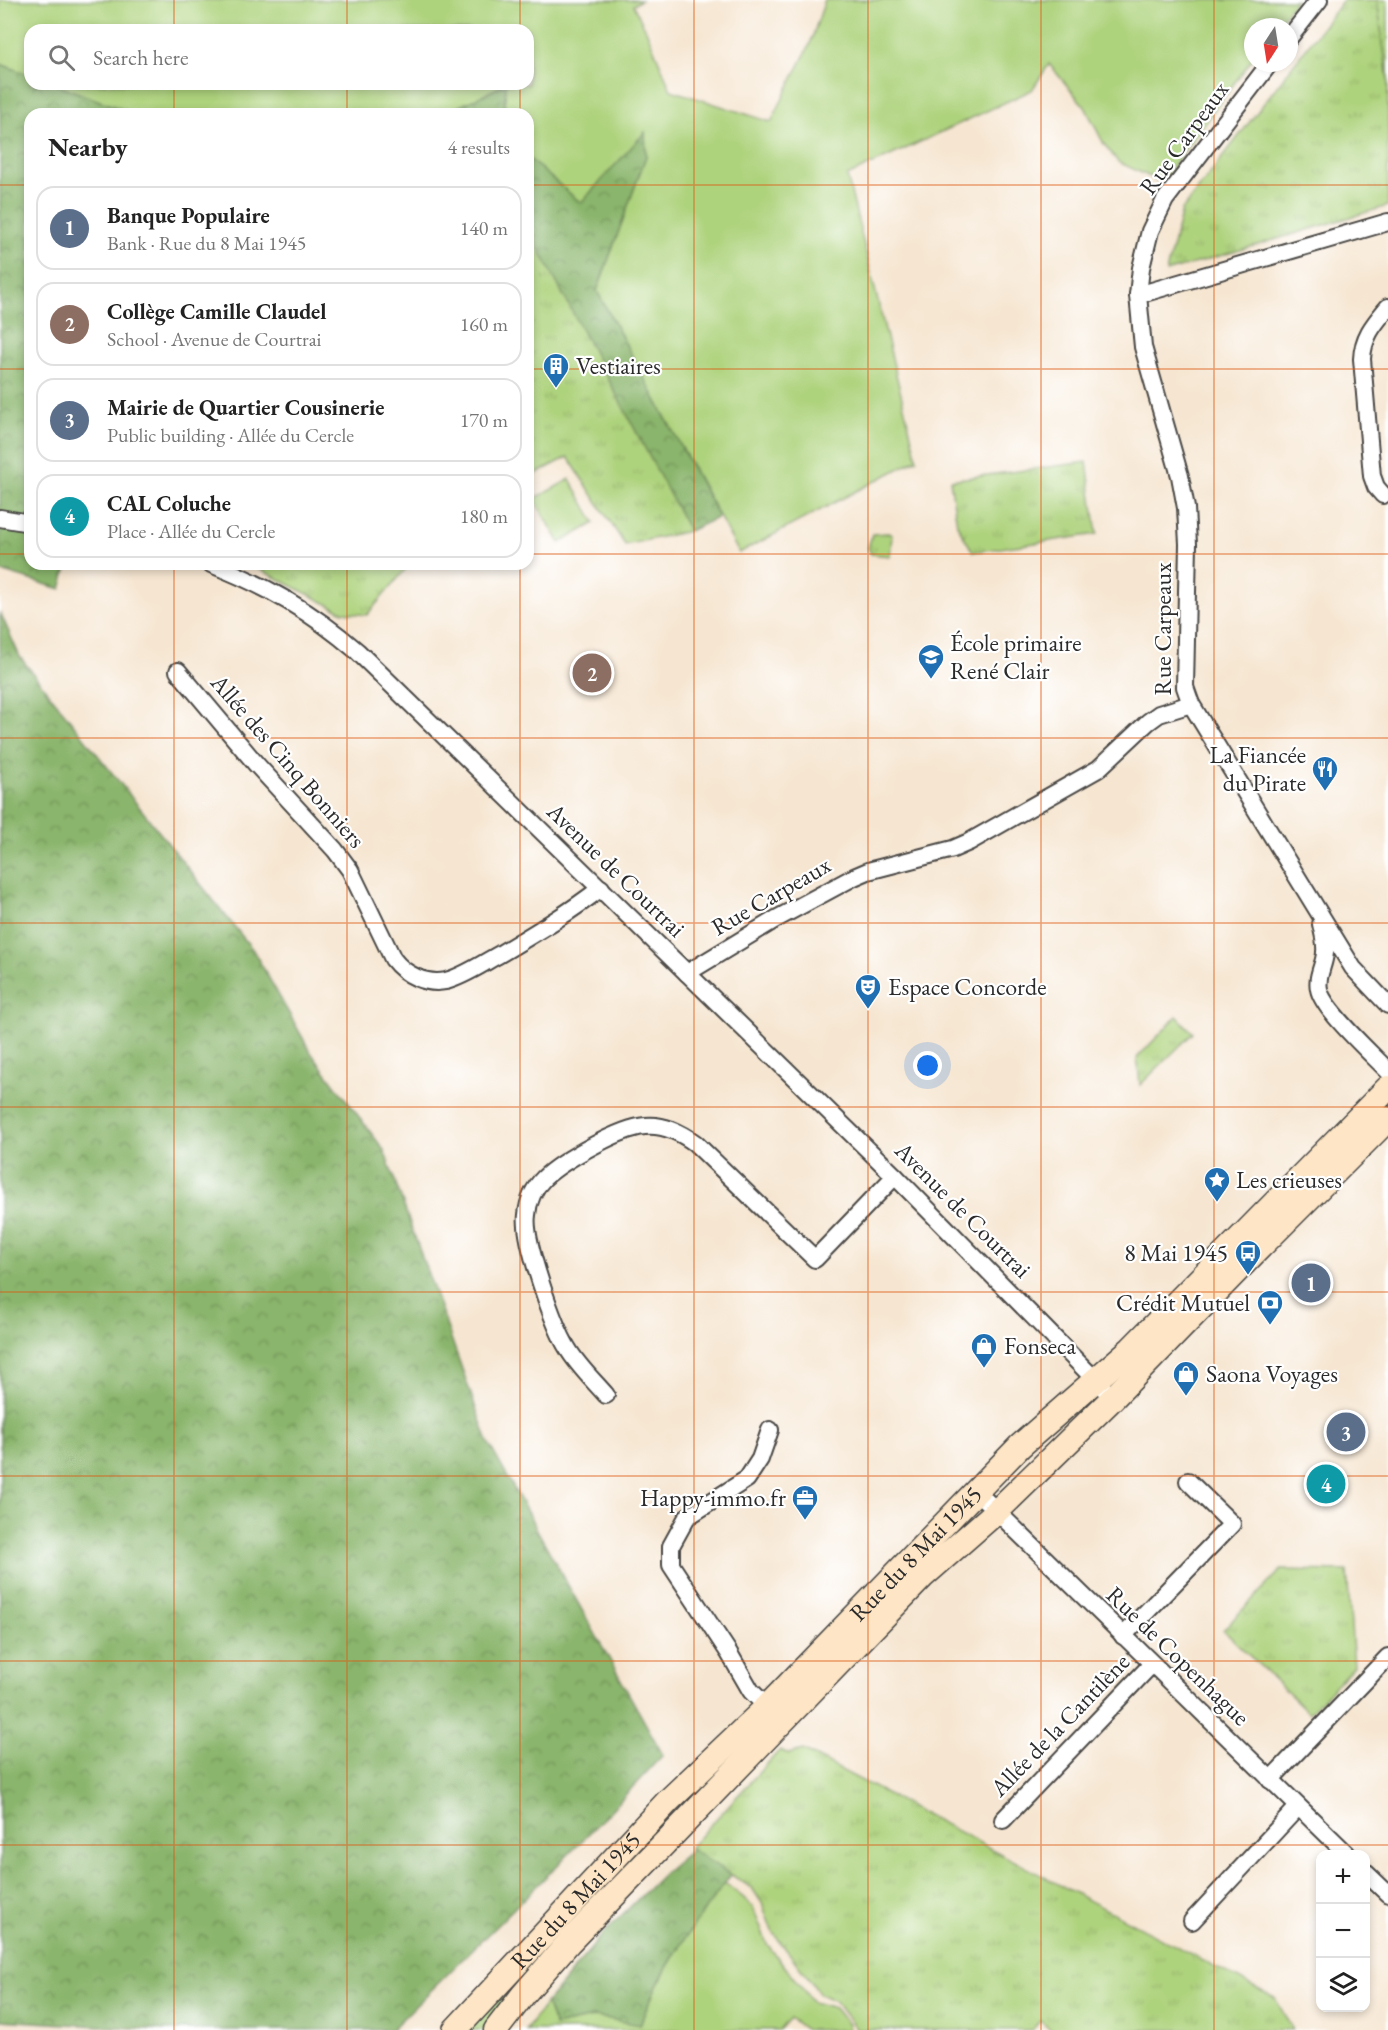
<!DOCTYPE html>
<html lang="en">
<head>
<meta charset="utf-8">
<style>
	:root { --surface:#fff; --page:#f2f2f2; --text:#222; --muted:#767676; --line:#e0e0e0; --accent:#ea580c }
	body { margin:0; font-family:"EB Garamond",serif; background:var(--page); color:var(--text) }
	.controls { position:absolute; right:18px; bottom:18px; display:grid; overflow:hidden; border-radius:12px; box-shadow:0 3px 9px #0003 }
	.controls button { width:54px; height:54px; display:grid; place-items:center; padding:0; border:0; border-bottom:2px solid var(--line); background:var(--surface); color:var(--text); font:30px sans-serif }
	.compass { position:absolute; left:1244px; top:18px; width:54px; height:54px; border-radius:50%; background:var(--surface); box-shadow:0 3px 9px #0003; rotate:192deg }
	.you { position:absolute; left:928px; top:1066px; width:21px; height:21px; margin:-15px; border:4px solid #fff; border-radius:50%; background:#1a73e8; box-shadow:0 0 0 9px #1a73e833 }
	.badge { display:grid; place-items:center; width:39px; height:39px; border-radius:50%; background:var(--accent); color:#fff; font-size:20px; font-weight:700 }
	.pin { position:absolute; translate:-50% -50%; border:3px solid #fff; box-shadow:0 2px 6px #0006 }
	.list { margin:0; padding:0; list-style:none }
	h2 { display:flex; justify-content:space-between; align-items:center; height:78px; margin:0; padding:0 24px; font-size:26px }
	h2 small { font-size:20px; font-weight:400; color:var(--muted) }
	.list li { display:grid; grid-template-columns:39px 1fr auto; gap:18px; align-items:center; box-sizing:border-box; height:84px; margin:0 12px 12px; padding:0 12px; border:2px solid var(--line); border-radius:18px }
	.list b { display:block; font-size:22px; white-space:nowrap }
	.list p { margin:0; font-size:20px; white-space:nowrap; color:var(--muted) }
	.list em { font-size:20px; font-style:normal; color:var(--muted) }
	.icon { flex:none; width:33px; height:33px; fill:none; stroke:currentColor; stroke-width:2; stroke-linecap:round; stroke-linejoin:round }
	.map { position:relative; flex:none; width:1388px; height:2030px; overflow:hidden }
	.search { position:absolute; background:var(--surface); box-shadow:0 3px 9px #0003; left:24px; top:24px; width:510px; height:66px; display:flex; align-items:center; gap:15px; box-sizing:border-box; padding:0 21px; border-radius:18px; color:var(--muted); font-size:22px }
	.panel { position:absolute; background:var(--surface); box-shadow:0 3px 9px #0003; left:24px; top:108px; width:510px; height:462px; border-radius:18px }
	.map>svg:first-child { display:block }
	.green { fill:#aed37d; stroke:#6c7f54; stroke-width:1.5 }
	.forest { fill:url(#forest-crowns); stroke:#5a704c; stroke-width:1.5 }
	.park { fill:url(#park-tufts); stroke:#6c7f54; stroke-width:1.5 }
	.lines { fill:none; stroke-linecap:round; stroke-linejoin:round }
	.minor-casing { stroke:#494744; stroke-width:20 }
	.secondary-casing { stroke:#494744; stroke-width:27 }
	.minor { stroke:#fff; stroke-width:16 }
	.secondary { stroke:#fde5c5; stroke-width:24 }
	.grid { fill:none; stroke:#df570e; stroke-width:1.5; stroke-opacity:0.55 }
	.labels { text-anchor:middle; stroke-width:4.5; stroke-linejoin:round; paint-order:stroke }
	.street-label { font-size:24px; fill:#2b2b2b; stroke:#fff }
	.poi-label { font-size:24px; fill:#2b2b2b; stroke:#fff; text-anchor:start }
</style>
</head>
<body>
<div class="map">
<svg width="1388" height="2030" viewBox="0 0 1388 2030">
	<defs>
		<pattern id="forest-crowns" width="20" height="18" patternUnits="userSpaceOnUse" patternTransform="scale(1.5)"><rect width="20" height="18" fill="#8ab56c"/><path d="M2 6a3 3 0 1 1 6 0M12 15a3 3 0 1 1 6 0" fill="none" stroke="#719359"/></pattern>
		<pattern id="park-tufts" width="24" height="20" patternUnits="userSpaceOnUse" patternTransform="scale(1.5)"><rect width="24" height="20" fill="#aed37d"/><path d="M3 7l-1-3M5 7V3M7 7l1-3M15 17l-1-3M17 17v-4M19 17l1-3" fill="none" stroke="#96b56c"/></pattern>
	</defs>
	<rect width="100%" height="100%" fill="#fff"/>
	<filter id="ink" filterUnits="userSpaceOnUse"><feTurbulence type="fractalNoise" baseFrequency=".0167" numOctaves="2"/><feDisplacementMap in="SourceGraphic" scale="12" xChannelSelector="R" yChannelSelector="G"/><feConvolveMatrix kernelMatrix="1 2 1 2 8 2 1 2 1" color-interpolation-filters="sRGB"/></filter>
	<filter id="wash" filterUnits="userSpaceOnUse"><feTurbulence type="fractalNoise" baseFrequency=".008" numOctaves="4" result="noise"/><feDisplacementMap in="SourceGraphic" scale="24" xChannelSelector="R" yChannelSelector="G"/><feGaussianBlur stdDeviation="1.35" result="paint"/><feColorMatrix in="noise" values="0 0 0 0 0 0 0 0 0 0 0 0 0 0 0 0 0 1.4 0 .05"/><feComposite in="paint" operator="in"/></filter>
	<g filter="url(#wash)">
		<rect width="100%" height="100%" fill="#f6e6d1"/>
		<!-- green -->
		<g class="green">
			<path d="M 0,0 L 641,0 L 633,5 L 646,30 L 671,90 L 771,122 L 810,44 L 825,0 L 1296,0 L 1276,27 L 1253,27 L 1253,58 L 1161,182 L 1118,162 L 1104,144 L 1085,107 L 1049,64 L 1032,90 L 847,176 L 917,459 L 739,553 L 597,291 L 646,156 L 645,133 L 581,203 L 528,158 L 528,114 L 504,114 L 505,84 L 445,114 L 135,114 L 54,84 L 528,84 L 528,30 L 30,30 L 30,75 L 0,64 Z"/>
			<path d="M 1377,0 L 1388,0 L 1388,81 Z"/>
			<path d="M 570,479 L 595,523 L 560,543 L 534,499 Z"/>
			<path d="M 741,1742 L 744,1747 L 488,2030 L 465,2030 Z"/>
			<path d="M 725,1883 L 745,1899 L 753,1908 L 767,1944 L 813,2002 L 835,2008 L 848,2024 L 849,2030 L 806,2030 L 790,2018 L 779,2030 L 526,2030 L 546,2003 L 555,2026 L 597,2017 L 640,2024 C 659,1973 692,1926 725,1883 Z"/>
		</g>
		<!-- forest -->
		<g class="forest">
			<path d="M 0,64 L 30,75 L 30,84 L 54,84 L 135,114 L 30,114 L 30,564 L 68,564 L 61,589 L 0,571 Z"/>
			<path d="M 506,84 L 504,114 L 445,114 L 450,111 Z"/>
			<path d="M 645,132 L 646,156 L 597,291 L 719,517 L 689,531 L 528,229 L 528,158 L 581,203 Z"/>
			<path d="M 0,612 L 20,657 L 253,950 L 312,1054 L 384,1150 L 488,1442 L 663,1755 L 579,1844 L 391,2030 L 165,2030 L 0,2020 Z"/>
			<path d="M 767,1786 L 782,1810 C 732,1875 668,1947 640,2025 L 597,2017 L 555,2026 L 546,2003 L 603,1934 L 664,1873 Z"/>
		</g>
		<!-- park -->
		<g class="park">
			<path d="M 1343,0 L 1377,0 L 1388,81 L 1388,206 L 1166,272 L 1182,210 Z"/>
			<path d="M 528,229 L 689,531 L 625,545 L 568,457 L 528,478 Z"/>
			<path d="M 1087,462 L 1097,534 L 973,552 L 957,525 L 950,480 Z"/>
			<path d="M 888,533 L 892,535 L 890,556 L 871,554 L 868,548 L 872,534 Z"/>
			<path d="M 249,564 L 410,564 L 367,615 L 343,612 Z"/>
			<path d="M 1177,1016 L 1193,1033 L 1140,1085 L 1137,1058 Z"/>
			<path d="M 1281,1570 L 1347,1571 L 1354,1666 L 1309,1713 L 1223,1630 Z"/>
			<path d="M 780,1750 L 789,1754 L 803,1750 L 1275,1998 L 1293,2030 L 1051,2030 L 1040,2021 L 1032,2030 L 857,2030 L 835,2001 L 820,1994 L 772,1931 L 762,1903 L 752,1888 L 689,1848 Z"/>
		</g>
	</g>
	<g filter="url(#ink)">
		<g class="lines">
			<!-- minor casing -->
			<g class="minor-casing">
				<g id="minor">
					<path d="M 1289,38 L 1319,0"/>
					<path d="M 1270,63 L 1165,200 L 1150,231 L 1141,268 L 1138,295 L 1143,347 L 1180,476 L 1186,508 L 1188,544 L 1185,687 L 1191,704 L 1353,968 L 1388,1005"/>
					<path d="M 1138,295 L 1388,222"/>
					<path d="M 1383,495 L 1376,487 L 1372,476 L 1362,359 C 1363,336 1374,324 1388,307"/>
					<path d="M 0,518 L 30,523"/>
					<path d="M 211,564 C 267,586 312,612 357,651 L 895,1176 L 1113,1398"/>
					<path d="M 178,671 L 256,764 L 335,850 L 350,870 L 393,959 C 405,975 426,985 446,981 C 465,976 483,963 500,954 C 535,933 569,913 601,888"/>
					<path d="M 1321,924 C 1323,933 1326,943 1325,952 C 1325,964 1316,976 1319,989 C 1322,1009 1372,1054 1388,1071"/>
					<path d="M 687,973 L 776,919 L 854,877 L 868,871 L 953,849 L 969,842 L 1098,769 L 1148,722 L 1159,714 L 1191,704"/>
					<path d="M 606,1395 C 593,1380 578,1366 568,1349 C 554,1327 523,1239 527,1215 C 528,1201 534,1188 544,1178 C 562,1161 620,1128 645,1126 C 664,1124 680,1132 695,1143 L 815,1259 L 895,1176"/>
					<path d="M 770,1430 L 760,1459 L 747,1479 L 687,1517 L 671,1546 L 671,1565 L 729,1653 L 751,1691 L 773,1713"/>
					<path d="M 976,1491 L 1347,1854"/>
					<path d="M 1123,1636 L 1232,1524 L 1188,1481"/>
					<path d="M 1270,1780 L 1388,1657"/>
					<path d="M 1003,1820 L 1152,1664"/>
					<path d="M 1366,1873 L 1388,1894"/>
					<path d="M 1192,1921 L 1298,1807"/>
				</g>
			</g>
			<!-- secondary casing -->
			<g class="secondary-casing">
				<g id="secondary">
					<path id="s1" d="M 455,2030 L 668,1801 L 766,1708 L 1020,1446 L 1131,1349 L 1388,1088"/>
					<path d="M 496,2030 L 523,1995 L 569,1942 L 923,1576 L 996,1512 L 1113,1398 L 1253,1254 L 1388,1119"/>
				</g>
			</g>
			<!-- minor -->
			<use href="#minor" class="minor"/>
			<!-- secondary -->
			<use href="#secondary" class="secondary"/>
		</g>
	</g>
	<!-- grid -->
	<path class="grid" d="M 174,0 L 174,30M 347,0 L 347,30M 520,0 L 520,30M 694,0 L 694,2030M 868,0 L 868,2030M 1041,0 L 1041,2030M 1214,0 L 1214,2030M 174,84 L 174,114M 347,84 L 347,114M 520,84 L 520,114M 0,185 L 30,185M 528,185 L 1388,185M 0,369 L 30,369M 528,369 L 1388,369M 0,554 L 30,554M 528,554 L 1388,554M 174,564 L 174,2030M 347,564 L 347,2030M 520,564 L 520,2030M 0,738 L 1388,738M 0,923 L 1388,923M 0,1107 L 1388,1107M 0,1292 L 1388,1292M 0,1476 L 1388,1476M 0,1661 L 1388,1661M 0,1845 L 1388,1845"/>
	<!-- icons -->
	<defs>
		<g id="building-pin" transform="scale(1.35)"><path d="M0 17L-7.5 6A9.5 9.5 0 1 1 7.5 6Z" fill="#1f6fb2" stroke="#fff"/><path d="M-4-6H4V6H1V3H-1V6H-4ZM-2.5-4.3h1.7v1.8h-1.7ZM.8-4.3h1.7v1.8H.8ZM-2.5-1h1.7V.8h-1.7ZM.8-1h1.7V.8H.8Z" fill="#fff"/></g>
		<g id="school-pin" transform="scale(1.35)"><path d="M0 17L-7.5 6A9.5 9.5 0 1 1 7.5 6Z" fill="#1f6fb2" stroke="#fff"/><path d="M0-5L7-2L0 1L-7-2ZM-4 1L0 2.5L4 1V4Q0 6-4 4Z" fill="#fff"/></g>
		<g id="restaurant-pin" transform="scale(1.35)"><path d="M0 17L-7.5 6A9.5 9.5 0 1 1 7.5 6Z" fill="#1f6fb2" stroke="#fff"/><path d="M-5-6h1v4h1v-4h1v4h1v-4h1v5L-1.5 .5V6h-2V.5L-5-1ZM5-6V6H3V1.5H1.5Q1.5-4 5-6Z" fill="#fff"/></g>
		<g id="theatre-pin" transform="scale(1.35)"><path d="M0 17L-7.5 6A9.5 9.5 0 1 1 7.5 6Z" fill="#1f6fb2" stroke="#fff"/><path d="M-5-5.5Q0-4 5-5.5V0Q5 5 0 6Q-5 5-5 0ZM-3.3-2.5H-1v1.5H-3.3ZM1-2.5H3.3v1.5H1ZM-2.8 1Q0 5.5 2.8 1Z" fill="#fff"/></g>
		<g id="sight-pin" transform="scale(1.35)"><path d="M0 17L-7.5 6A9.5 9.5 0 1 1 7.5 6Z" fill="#1f6fb2" stroke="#fff"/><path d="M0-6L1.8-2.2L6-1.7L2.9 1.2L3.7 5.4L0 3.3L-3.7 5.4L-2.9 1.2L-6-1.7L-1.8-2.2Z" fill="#fff"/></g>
		<g id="bus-pin" transform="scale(1.35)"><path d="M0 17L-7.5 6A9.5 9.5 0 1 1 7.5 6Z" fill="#1f6fb2" stroke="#fff"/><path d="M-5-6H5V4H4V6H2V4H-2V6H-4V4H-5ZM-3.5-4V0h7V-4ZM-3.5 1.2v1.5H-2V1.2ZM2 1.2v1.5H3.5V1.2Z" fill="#fff"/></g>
		<g id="bank-pin" transform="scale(1.35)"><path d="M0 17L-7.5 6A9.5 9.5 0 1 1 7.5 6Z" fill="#1f6fb2" stroke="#fff"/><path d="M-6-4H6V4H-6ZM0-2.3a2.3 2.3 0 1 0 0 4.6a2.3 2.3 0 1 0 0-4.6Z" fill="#fff"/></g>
		<g id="shop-pin" transform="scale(1.35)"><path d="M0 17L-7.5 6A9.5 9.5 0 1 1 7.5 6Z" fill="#1f6fb2" stroke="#fff"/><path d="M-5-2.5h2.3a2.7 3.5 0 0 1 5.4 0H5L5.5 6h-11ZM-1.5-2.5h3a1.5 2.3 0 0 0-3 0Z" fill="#fff"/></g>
		<g id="office-pin" transform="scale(1.35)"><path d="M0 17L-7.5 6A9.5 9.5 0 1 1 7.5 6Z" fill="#1f6fb2" stroke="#fff"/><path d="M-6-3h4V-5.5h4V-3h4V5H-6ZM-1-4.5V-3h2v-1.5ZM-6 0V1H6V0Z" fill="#fff"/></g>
	</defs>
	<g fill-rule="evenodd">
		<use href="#building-pin" x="556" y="366"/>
		<use href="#school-pin" x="931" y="657"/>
		<use href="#restaurant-pin" x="1325" y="769"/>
		<use href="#theatre-pin" x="868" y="987"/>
		<use href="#sight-pin" x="1217" y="1180"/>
		<use href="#bus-pin" x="1248" y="1253"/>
		<use href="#bank-pin" x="1270" y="1303"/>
		<use href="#shop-pin" x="984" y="1346"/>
		<use href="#shop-pin" x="1186" y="1374"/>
		<use href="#office-pin" x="805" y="1498"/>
	</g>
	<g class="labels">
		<!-- street labels -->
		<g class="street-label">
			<text transform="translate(1184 138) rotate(-54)" y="8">Rue Carpeaux</text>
			<text transform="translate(1163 629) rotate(-90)" y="8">Rue Carpeaux</text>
			<text transform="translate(288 761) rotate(49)" y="8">Allée des Cinq Bonniers</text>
			<text transform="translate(616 870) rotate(44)" y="8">Avenue de Courtrai</text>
			<text transform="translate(771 896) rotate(-30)" y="8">Rue Carpeaux</text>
			<text transform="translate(963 1210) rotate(45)" y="8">Avenue de Courtrai</text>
			<text dy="8" stroke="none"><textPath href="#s1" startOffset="663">Rue du 8 Mai 1945</textPath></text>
			<text transform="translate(1178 1656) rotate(44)" y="8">Rue de Copenhague</text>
			<text transform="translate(1060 1725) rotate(-46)" y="8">Allée de la Cantilène</text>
			<text dy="8" stroke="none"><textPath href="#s1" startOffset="177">Rue du 8 Mai 1945</textPath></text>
		</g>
		<!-- poi labels -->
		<g class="poi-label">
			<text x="576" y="374">Vestiaires</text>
			<text x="950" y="651">École primaire<tspan x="950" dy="28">René Clair</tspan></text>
			<text x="1306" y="763" text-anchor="end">La Fiancée<tspan x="1306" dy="28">du Pirate</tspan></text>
			<text x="888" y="995">Espace Concorde</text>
			<text x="1236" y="1188">Les crieuses</text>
			<text x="1228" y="1261" text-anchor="end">8 Mai 1945</text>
			<text x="1250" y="1311" text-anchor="end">Crédit Mutuel</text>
			<text x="1004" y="1354">Fonseca</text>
			<text x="1206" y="1382">Saona Voyages</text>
			<text x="786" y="1506" text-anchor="end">Happy-immo.fr</text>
		</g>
	</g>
</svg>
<div class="controls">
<button>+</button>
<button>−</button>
<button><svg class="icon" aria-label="layers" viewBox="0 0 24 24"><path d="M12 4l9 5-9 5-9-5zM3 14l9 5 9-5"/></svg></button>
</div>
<svg class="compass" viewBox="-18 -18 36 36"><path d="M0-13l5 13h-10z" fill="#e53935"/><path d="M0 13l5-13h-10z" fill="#767676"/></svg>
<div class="you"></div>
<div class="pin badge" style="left:1311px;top:1283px;background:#5c6f8a">1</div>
<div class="pin badge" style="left:592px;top:673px;background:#8d6e63">2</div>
<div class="pin badge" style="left:1346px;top:1432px;background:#5c6f8a">3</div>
<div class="pin badge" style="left:1326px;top:1484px;background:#0f9aa8">4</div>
<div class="search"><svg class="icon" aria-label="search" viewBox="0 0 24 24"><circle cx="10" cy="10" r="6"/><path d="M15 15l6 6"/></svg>Search here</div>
<section class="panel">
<h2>Nearby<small>4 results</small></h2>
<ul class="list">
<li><span class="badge" style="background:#5c6f8a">1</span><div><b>Banque Populaire</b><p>Bank · Rue du 8 Mai 1945</p></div><em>140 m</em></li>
<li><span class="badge" style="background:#8d6e63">2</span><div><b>Collège Camille Claudel</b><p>School · Avenue de Courtrai</p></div><em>160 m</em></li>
<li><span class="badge" style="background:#5c6f8a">3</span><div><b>Mairie de Quartier Cousinerie</b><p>Public building · Allée du Cercle</p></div><em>170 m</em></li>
<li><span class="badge" style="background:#0f9aa8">4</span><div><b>CAL Coluche</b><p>Place · Allée du Cercle</p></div><em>180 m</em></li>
</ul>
</section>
</div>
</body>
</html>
